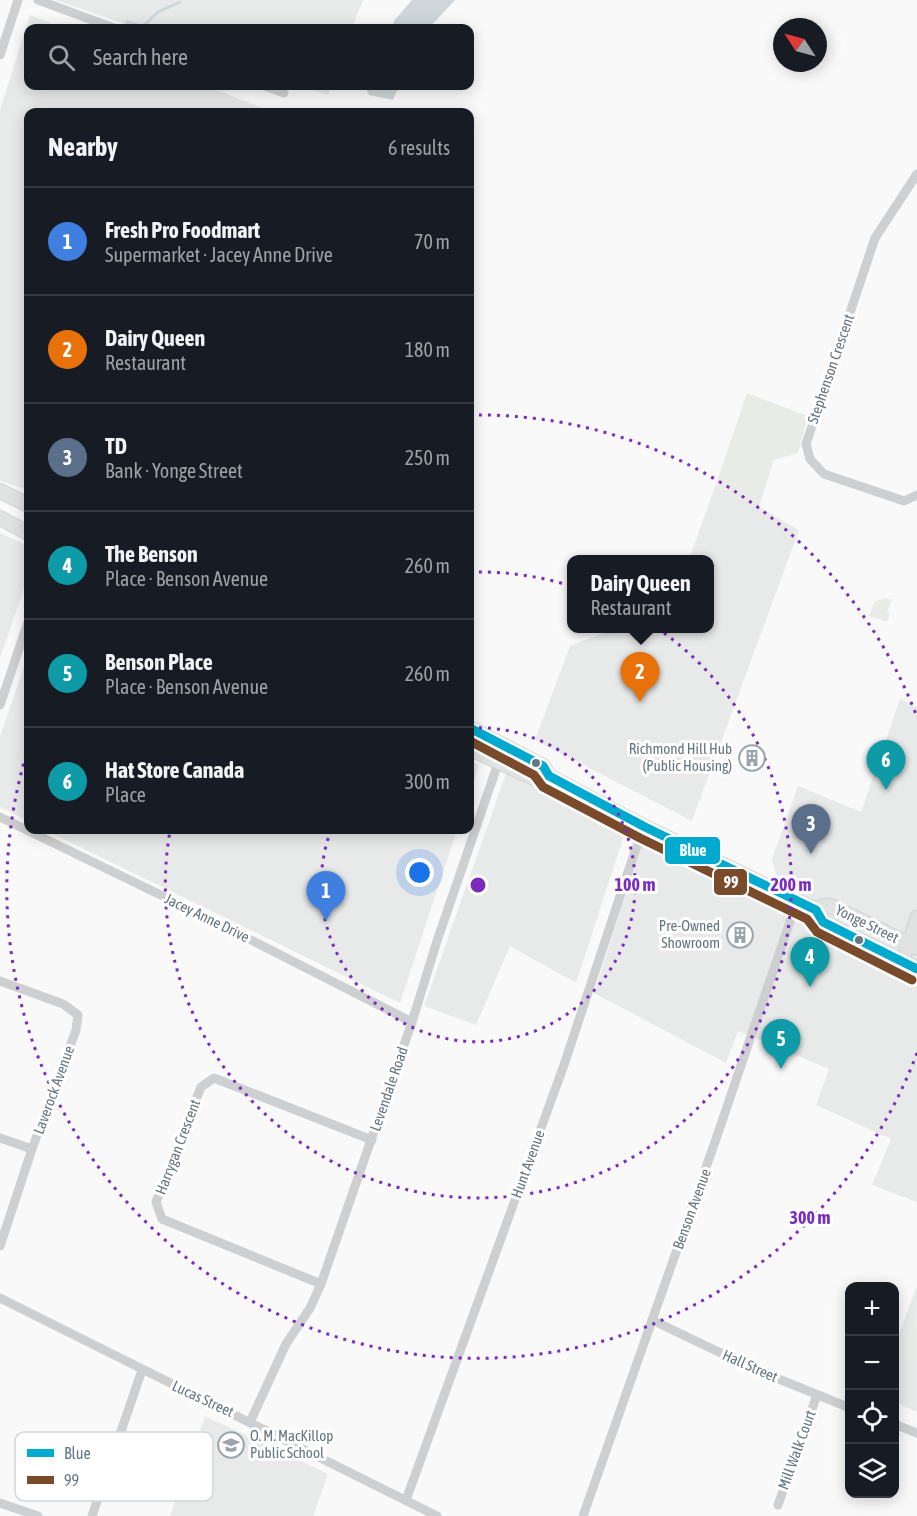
<!DOCTYPE html>
<html lang="en">
<head>
<meta charset="utf-8">
<style>
	:root { --surface:#171b24; --page:#242831; --text:#f1f3f6; --muted:#9ea1a6; --line:#363941; --accent:#db2777 }
	body { margin:0; font-family:"Asap Condensed",sans-serif; background:var(--page); color:var(--text) }
	.controls { position:absolute; right:18px; bottom:18px; display:grid; overflow:hidden; border-radius:12px; box-shadow:0 3px 15px #0003 }
	.controls button { width:54px; height:54px; display:grid; place-items:center; padding:0; border:0; border-bottom:2px solid var(--line); background:var(--surface); color:var(--text); font:30px sans-serif }
	.compass { position:absolute; left:773px; top:18px; width:54px; height:54px; border-radius:50%; background:var(--surface); box-shadow:0 3px 15px #0003; rotate:306deg }
	.you { position:absolute; left:420px; top:873px; width:21px; height:21px; margin:-15px; border:4px solid #fff; border-radius:50%; background:#1a73e8; box-shadow:0 0 0 9px #1a73e833 }
	.badge { display:grid; place-items:center; width:39px; height:39px; border-radius:50%; background:var(--accent); color:#fff; font-size:20px; font-weight:700 }
	.pin { position:absolute; translate:-50% -50px; filter:drop-shadow(0 2px 3px #0008) }
	.pin::after { content:''; position:absolute; top:32px; width:21px; height:18px; background:inherit; clip-path:polygon(0 0,100% 0,50% 100%) }
	.popup { position:absolute; left:567px; top:555px; width:147px; height:78px; box-sizing:border-box; display:grid; place-content:center; border-radius:12px; background:var(--surface); filter:drop-shadow(0 2px 4px #0005); font-size:20px; white-space:nowrap; color:var(--muted) }
	.popup b { font-size:22px; color:var(--text) }
	.popup::after { content:''; position:absolute; left:50%; top:100%; margin-left:-12px; border:12px solid transparent; border-top-color:var(--surface) }
	.list { margin:0; padding:0; list-style:none }
	h2 { display:flex; justify-content:space-between; align-items:center; height:78px; margin:0; padding:0 24px; font-size:26px }
	h2 small { font-size:20px; font-weight:400; color:var(--muted) }
	.list li { display:grid; grid-template-columns:39px 1fr auto; gap:18px; align-items:center; box-sizing:border-box; height:108px; padding:0 24px; border-top:2px solid var(--line) }
	.list b { display:block; font-size:22px; white-space:nowrap }
	.list p { margin:0; font-size:20px; white-space:nowrap; color:var(--muted) }
	.list em { font-size:20px; font-style:normal; color:var(--muted) }
	.icon { flex:none; width:33px; height:33px; fill:none; stroke:currentColor; stroke-width:2; stroke-linecap:round; stroke-linejoin:round }
	.map { position:relative; flex:none; width:917px; height:1516px; overflow:hidden }
	.search { position:absolute; background:var(--surface); box-shadow:0 3px 15px #0003; left:24px; top:24px; width:450px; height:66px; display:flex; align-items:center; gap:15px; box-sizing:border-box; padding:0 21px; border-radius:12px; color:var(--muted); font-size:22px }
	.panel { position:absolute; background:var(--surface); box-shadow:0 3px 15px #0003; left:24px; top:108px; width:450px; height:726px; border-radius:12px }
	.map>svg:first-child { display:block }
	.built { fill:#e8e9e9 }
	.green { fill:#e8ebe6 }
	.water { fill:#ced6d9 }
	.lines { fill:none; stroke-linecap:round; stroke-linejoin:round }
	.stream { stroke:#ced6d9; stroke-width:3 }
	.secondary-casing { stroke:#d5d6d7; stroke-width:15 }
	.primary-casing { stroke:#d5d6d7; stroke-width:16 }
	.street { stroke:#cecfd0; stroke-width:9 }
	.secondary { stroke:#e1e2e2; stroke-width:12 }
	.primary { stroke:#e1e2e2; stroke-width:14 }
	.bus-1-casing { stroke:#fff; stroke-width:14 }
	.bus-2-casing { stroke:#fff; stroke-width:14 }
	.bus-1 { stroke:#00a9ce; stroke-width:9 }
	.bus-2 { stroke:#7a4b2a; stroke-width:9 }
	.ring { fill:none; stroke:#7b2cbf; stroke-width:3; stroke-dasharray:3 6 }
	.bus-dot { fill:#657683; stroke:#fff; stroke-width:2 }
	.labels { text-anchor:middle; stroke-width:6; stroke-linejoin:round; paint-order:stroke }
	.street-label { font-size:15px; fill:#657683; stroke:#fff }
	.poi-label { font-size:15px; fill:#657683; stroke:#fff; text-anchor:end }
	.key { fill:#fff; stroke:#d1d6da; stroke-width:1.5 }
	.key-label { font-size:16px; fill:#657683 }
	.centre { fill:#7b2cbf; stroke:#fff; stroke-width:3 }
	.ring-label { font-size:18px; text-anchor:middle; font-weight:bold; fill:#7b2cbf; stroke:#fff; stroke-width:6; stroke-linejoin:round; paint-order:stroke }
	.line-badge { stroke:#fff; stroke-width:2 }
	.badge-label { font-size:16px; text-anchor:middle; font-weight:bold; fill:#fff }
</style>
</head>
<body>
<div class="map">
<svg width="917" height="1516" viewBox="0 0 917 1516">
	<rect width="100%" height="100%" fill="#f9f9f9"/>
	<!-- built -->
	<g class="built">
		<path d="M 55,0 L 363,0 L 352,28 L 137,28 Z"/>
		<path d="M 30,15 L 63,28 L 28,28 L 28,86 L 206,86 L 273,112 L 28,112 L 28,490 L 0,481 L 0,110 Z"/>
		<path d="M 301,86 L 331,86 L 328,95 Z"/>
		<path d="M 715,487 L 759,507 L 799,530 L 692,821 L 535,740 L 570,646 L 613,629 L 709,628 L 709,560 L 689,559 Z"/>
		<path d="M 0,533 L 28,546 L 28,577 L 0,658 Z"/>
		<path d="M 28,655 L 28,821 L 0,807 L 0,737 Z"/>
		<path d="M 900,699 L 917,707 L 917,1202 L 872,1185 L 891,1139 L 816,1105 L 829,1069 L 738,1031 L 726,1063 L 594,993 L 643,840 L 785,911 L 772,859 L 798,786 L 861,812 Z"/>
		<path d="M 470,760 L 479,765 L 470,793 Z"/>
		<path d="M 507,771 L 627,826 L 576,983 L 510,946 L 476,1025 L 424,1006 Z"/>
		<path d="M 45,830 L 457,830 L 400,1003 Z"/>
		<path d="M 917,1286 L 917,1412 L 895,1402 L 894,1347 Z"/>
		<path d="M 205,1416 L 328,1474 L 313,1516 L 170,1516 Z"/>
	</g>
	<!-- green -->
	<g class="green">
		<path d="M 747,393 L 808,416 L 798,453 L 774,460 L 759,507 L 715,487 Z"/>
		<path d="M 885,598 L 892,600 L 887,612 L 890,614 L 887,622 L 869,616 L 874,602 Z"/>
		<path d="M 917,1312 L 917,1362 L 900,1356 Z"/>
	</g>
	<!-- water -->
	<g class="water">
		<path d="M 412,0 L 455,0 L 429,28 L 392,28 L 394,21 Z"/>
		<path d="M 365,86 L 399,86 L 393,100 L 369,95 Z"/>
	</g>
	<g class="lines">
		<!-- stream -->
		<path class="stream" d="M 127,22 L 143,26 L 158,12 L 180,2"/>
		<!-- secondary casing -->
		<g class="secondary-casing">
			<path id="secondary" d="M 903,962 L 917,917"/>
		</g>
		<!-- primary casing -->
		<g class="primary-casing">
			<g id="primary">
				<path d="M 0,491 L 28,505"/>
				<path d="M 0,518 L 28,533"/>
				<path d="M 470,728 L 543,766 L 549,776 L 645,827 L 816,910 L 823,922 L 917,969"/>
				<path d="M 470,749 L 536,779 L 549,776"/>
				<path d="M 816,910 L 823,906 L 831,906 L 917,948"/>
			</g>
		</g>
		<!-- street -->
		<g class="street">
			<path d="M 38,0 L 114,28"/>
			<path d="M 0,55 L 18,0"/>
			<path d="M 265,86 L 284,93"/>
			<path d="M 917,174 L 875,238 L 806,444 L 810,459 L 824,474 L 904,501 L 917,495"/>
			<path d="M 0,705 L 28,622"/>
			<path d="M 0,817 L 206,917 L 412,1022"/>
			<path d="M 0,981 L 63,1004 L 78,1015 L 76,1030 L 32,1149 L 0,1246"/>
			<path d="M 0,1138 L 32,1149"/>
			<path d="M 321,1284 L 162,1219 L 156,1202 L 201,1087 L 214,1078 L 372,1140"/>
			<path d="M 0,1298 L 437,1516"/>
			<path d="M 652,1320 L 752,1368 L 850,1408"/>
			<path d="M 250,1422 L 286,1344 L 310,1308 L 321,1284 L 412,1022 L 437,941 L 504,746"/>
			<path d="M 894,1424 L 917,1433"/>
			<path d="M 406,1500 L 564,1065 L 635,851 L 645,827"/>
			<path d="M 0,1503 L 38,1516"/>
			<path d="M 778,1505 L 817,1395"/>
			<path d="M 92,1516 L 142,1370"/>
			<path d="M 583,1516 L 716,1139 L 797,901"/>
		</g>
		<!-- secondary -->
		<use href="#secondary" class="secondary"/>
		<!-- primary -->
		<use href="#primary" class="primary"/>
		<!-- bus-1 casing -->
		<g class="bus-1-casing">
			<path id="bus-1" d="M 470,728 L 543,766 L 549,776 L 645,827 L 816,910 L 823,922 L 917,969"/>
		</g>
		<!-- bus-2 casing -->
		<g class="bus-2-casing">
			<path id="bus-2" d="M 470,741 L 534,775 L 543,787 L 640,838 L 807,919 L 817,932 L 912,980"/>
		</g>
		<!-- bus-1 -->
		<use href="#bus-1" class="bus-1"/>
		<!-- bus-2 -->
		<use href="#bus-2" class="bus-2"/>
	</g>
	<!-- distance rings -->
	<g class="ring">
		<path d="M470 728A157 157 0 1 1 331 830"/>
		<path d="M470 572A313 313 0 1 1 170 831"/>
		<path d="M917 1053A470 470 0 0 1 27 752M470 415A470 470 0 0 1 917 717"/>
	</g>
	<!-- icons -->
	<defs>
		<g id="building-ring" transform="scale(1.35)"><circle r="9.5" fill="#fff" stroke="#99a4ac" stroke-width="1.5"/><path d="M-4-6H4V6H1V3H-1V6H-4ZM-2.5-4.3h1.7v1.8h-1.7ZM.8-4.3h1.7v1.8H.8ZM-2.5-1h1.7V.8h-1.7ZM.8-1h1.7V.8H.8Z" fill="#99a4ac"/></g>
		<g id="school-ring" transform="scale(1.35)"><circle r="9.5" fill="#fff" stroke="#99a4ac" stroke-width="1.5"/><path d="M0-5L7-2L0 1L-7-2ZM-4 1L0 2.5L4 1V4Q0 6-4 4Z" fill="#99a4ac"/></g>
	</defs>
	<g fill-rule="evenodd">
		<use href="#building-ring" x="752" y="758"/>
		<use href="#building-ring" x="740" y="935"/>
		<use href="#school-ring" x="231" y="1445"/>
	</g>
	<!-- markers -->
	<g class="bus-dot">
		<circle cx="536" cy="763" r="5"/>
		<circle cx="859" cy="940" r="5"/>
	</g>
	<g class="labels">
		<!-- street labels -->
		<g class="street-label">
			<text transform="translate(831 369) rotate(-71)" y="5">Stephenson Crescent</text>
			<text transform="translate(207 918) rotate(26)" y="5">Jacey Anne Drive</text>
			<text transform="translate(867 924) rotate(26)" y="5">Yonge Street</text>
			<text transform="translate(389 1089) rotate(-71)" y="5">Levendale Road</text>
			<text transform="translate(54 1090) rotate(-70)" y="5">Laverock Avenue</text>
			<text transform="translate(178 1147) rotate(-69)" y="5">Harrygan Crescent</text>
			<text transform="translate(528 1164) rotate(-70)" y="5">Hunt Avenue</text>
			<text transform="translate(692 1209) rotate(-70)" y="5">Benson Avenue</text>
			<text transform="translate(750 1366) rotate(24)" y="5">Hall Street</text>
			<text transform="translate(203 1399) rotate(25)" y="5">Lucas Street</text>
			<text transform="translate(797 1450) rotate(-70)" y="5">Mill Walk Court</text>
		</g>
		<!-- poi labels -->
		<g class="poi-label">
			<text x="732" y="754">Richmond Hill Hub<tspan x="732" dy="17">(Public Housing)</tspan></text>
			<text x="720" y="931">Pre-Owned<tspan x="720" dy="17">Showroom</tspan></text>
			<text x="250" y="1441" text-anchor="start">O. M. MacKillop<tspan x="250" dy="17">Public School</tspan></text>
		</g>
	</g>
	<!-- legend -->
	<rect x="15" y="1432" width="198" height="69" rx="9" class="key"/>
	<rect x="27" y="1449" width="27" height="8" fill="#00a9ce"/>
	<rect x="27" y="1476" width="27" height="8" fill="#7a4b2a"/>
	<g class="key-label">
		<text x="64" y="1459">Blue</text>
		<text x="64" y="1486">99</text>
	</g>
	<circle cx="478" cy="885" r="9" class="centre"/>
	<g class="ring-label">
		<text x="635" y="891">100 m</text>
		<text x="791" y="891">200 m</text>
		<text x="810" y="1224">300 m</text>
	</g>
	<g class="line-badge">
		<rect x="664" y="836" width="57" height="29" rx="6" fill="#00a9ce"/>
		<rect x="713" y="868" width="35" height="28" rx="6" fill="#7a4b2a"/>
	</g>
	<g class="badge-label">
		<text x="693" y="856">Blue</text>
		<text x="731" y="888">99</text>
	</g>
</svg>
<div class="controls">
<button>+</button>
<button>−</button>
<button><svg class="icon" aria-label="locate" viewBox="0 0 24 24"><circle cx="12" cy="12" r="6"/><path d="M12 2v4M12 18v4M2 12h4M18 12h4"/></svg></button>
<button><svg class="icon" aria-label="layers" viewBox="0 0 24 24"><path d="M12 4l9 5-9 5-9-5zM3 14l9 5 9-5"/></svg></button>
</div>
<svg class="compass" viewBox="-18 -18 36 36"><path d="M0-13l5 13h-10z" fill="#e53935"/><path d="M0 13l5-13h-10z" fill="#9ea1a6"/></svg>
<div class="you"></div>
<div class="pin badge" style="left:326px;top:921px;background:#3f7fe0">1</div>
<div class="pin badge" style="left:640px;top:702px;background:#e8710a">2</div>
<div class="popup"><b>Dairy Queen</b>Restaurant</div>
<div class="pin badge" style="left:811px;top:854px;background:#5c6f8a">3</div>
<div class="pin badge" style="left:810px;top:987px;background:#0f9aa8">4</div>
<div class="pin badge" style="left:781px;top:1069px;background:#0f9aa8">5</div>
<div class="pin badge" style="left:886px;top:790px;background:#0f9aa8">6</div>
<div class="search"><svg class="icon" aria-label="search" viewBox="0 0 24 24"><circle cx="10" cy="10" r="6"/><path d="M15 15l6 6"/></svg>Search here</div>
<section class="panel">
<h2>Nearby<small>6 results</small></h2>
<ul class="list">
<li><span class="badge" style="background:#3f7fe0">1</span><div><b>Fresh Pro Foodmart</b><p>Supermarket · Jacey Anne Drive</p></div><em>70 m</em></li>
<li><span class="badge" style="background:#e8710a">2</span><div><b>Dairy Queen</b><p>Restaurant</p></div><em>180 m</em></li>
<li><span class="badge" style="background:#5c6f8a">3</span><div><b>TD</b><p>Bank · Yonge Street</p></div><em>250 m</em></li>
<li><span class="badge" style="background:#0f9aa8">4</span><div><b>The Benson</b><p>Place · Benson Avenue</p></div><em>260 m</em></li>
<li><span class="badge" style="background:#0f9aa8">5</span><div><b>Benson Place</b><p>Place · Benson Avenue</p></div><em>260 m</em></li>
<li><span class="badge" style="background:#0f9aa8">6</span><div><b>Hat Store Canada</b><p>Place</p></div><em>300 m</em></li>
</ul>
</section>
</div>
</body>
</html>
